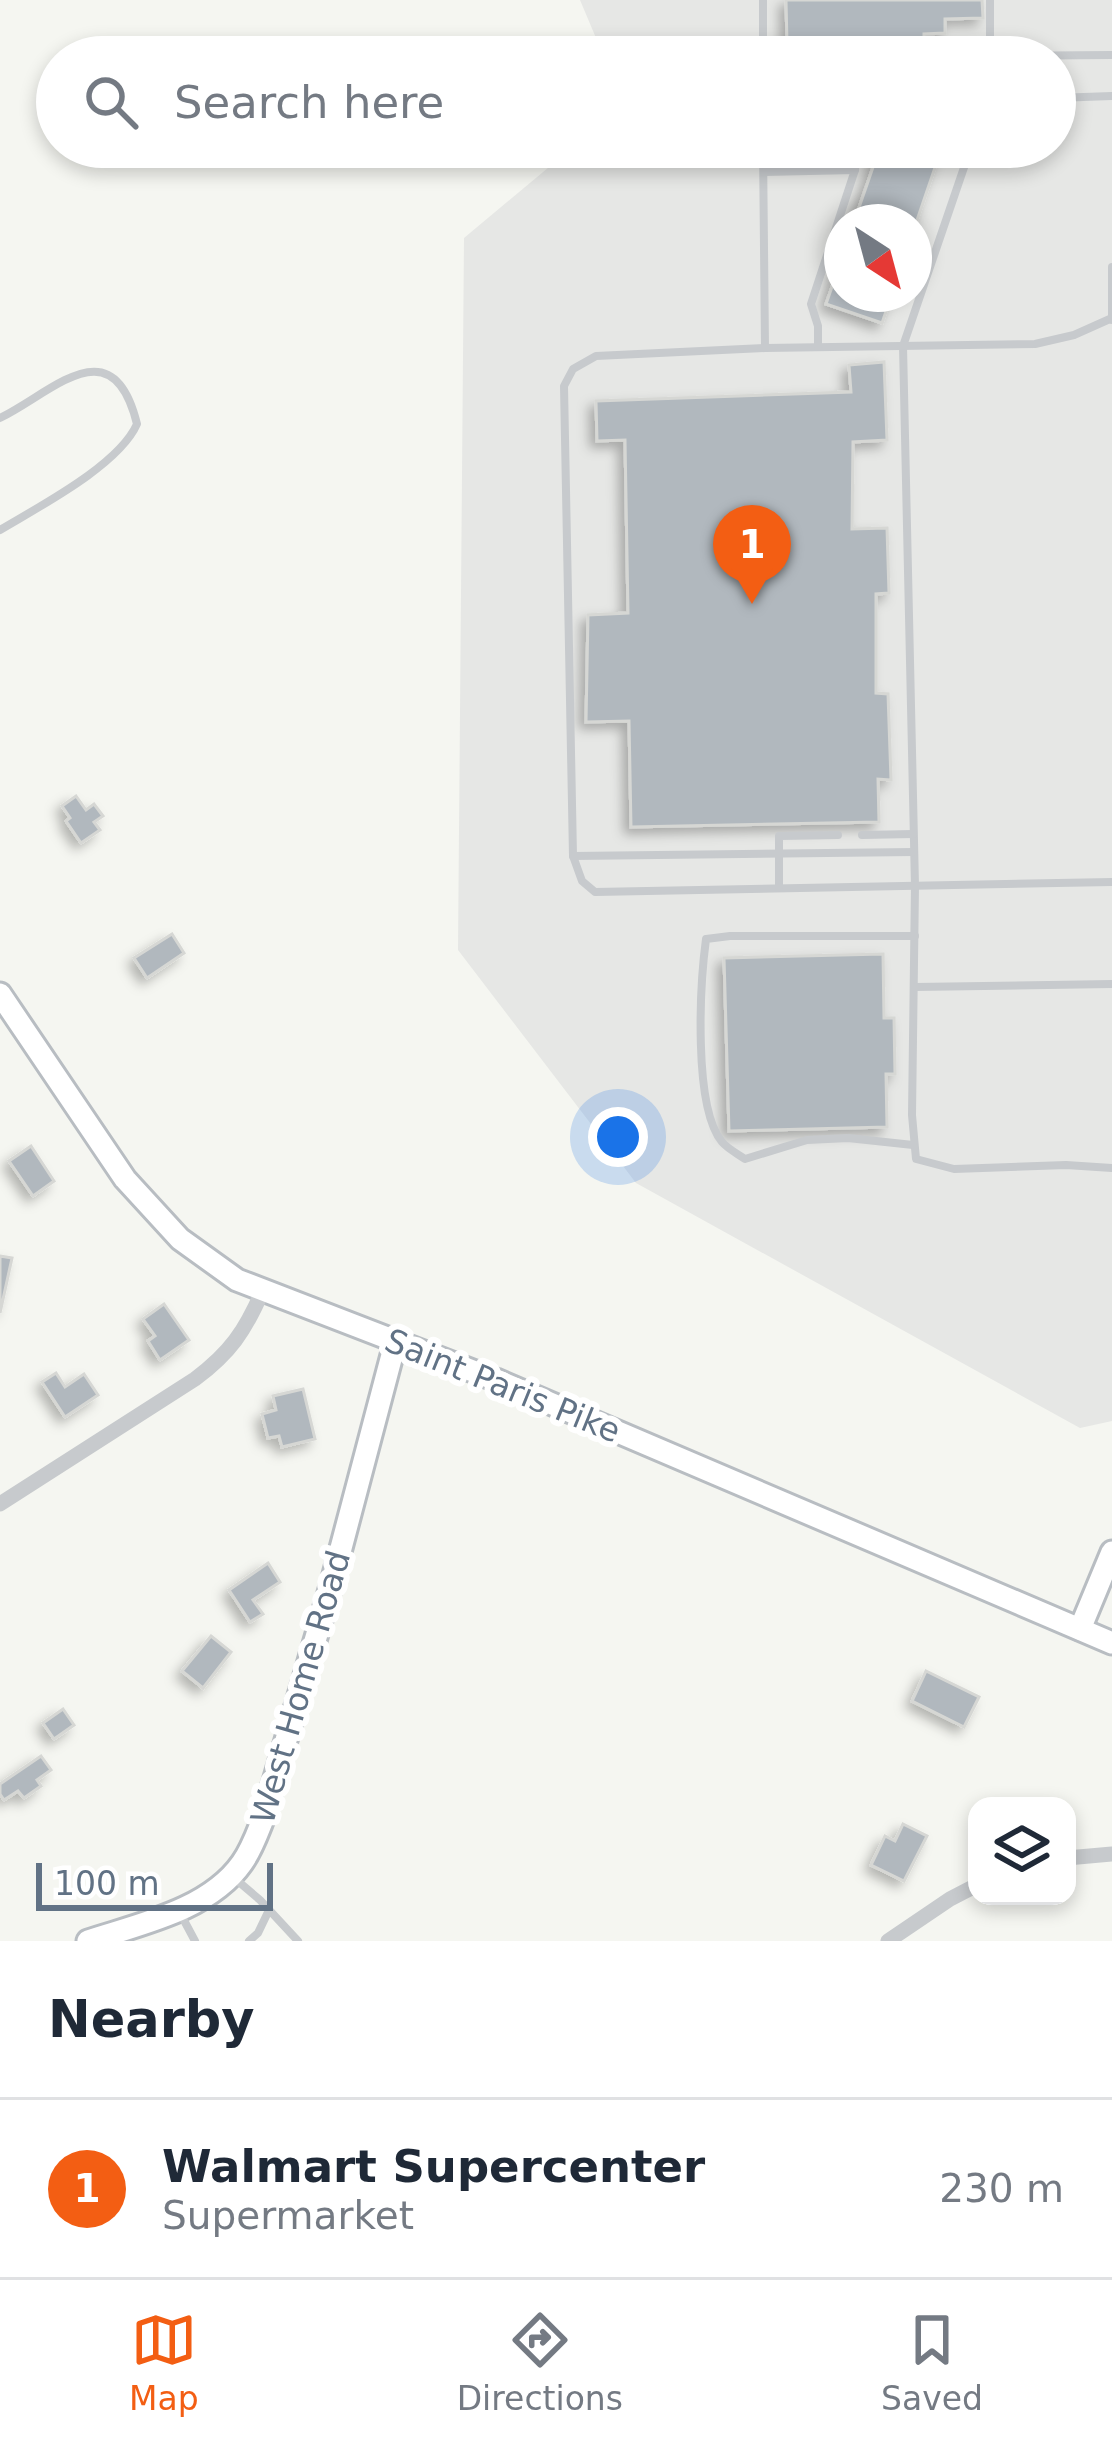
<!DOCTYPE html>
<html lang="en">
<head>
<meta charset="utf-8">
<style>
	:root { --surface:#fff; --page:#f6f6f7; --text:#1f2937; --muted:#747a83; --line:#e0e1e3; --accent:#f35e13 }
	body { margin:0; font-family:"DejaVu Sans",sans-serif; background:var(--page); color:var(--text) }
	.controls { position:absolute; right:36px; bottom:36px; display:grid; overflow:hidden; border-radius:24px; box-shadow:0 6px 18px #0003 }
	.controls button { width:108px; height:108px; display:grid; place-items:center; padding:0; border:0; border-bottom:3px solid var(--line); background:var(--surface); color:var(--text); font:60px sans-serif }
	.compass { position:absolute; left:824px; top:204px; width:108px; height:108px; border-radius:50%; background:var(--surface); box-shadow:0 6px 18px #0003; rotate:144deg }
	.scale { position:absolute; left:36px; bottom:30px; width:237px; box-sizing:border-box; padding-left:12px; border:6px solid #617285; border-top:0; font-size:33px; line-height:42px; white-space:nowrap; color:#617285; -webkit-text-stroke:9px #fff; paint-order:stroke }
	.you { position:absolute; left:618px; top:1137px; width:42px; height:42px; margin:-30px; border:9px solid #fff; border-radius:50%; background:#1a73e8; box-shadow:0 0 0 18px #1a73e833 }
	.badge { display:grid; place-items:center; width:78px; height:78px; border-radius:50%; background:var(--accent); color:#fff; font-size:39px; font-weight:700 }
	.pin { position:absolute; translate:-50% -99px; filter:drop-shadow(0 3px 6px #0008) }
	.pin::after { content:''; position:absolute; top:63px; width:42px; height:36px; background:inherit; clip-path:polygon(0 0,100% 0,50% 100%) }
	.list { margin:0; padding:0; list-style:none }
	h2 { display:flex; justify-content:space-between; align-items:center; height:156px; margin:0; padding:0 48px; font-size:51px }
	h2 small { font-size:39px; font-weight:400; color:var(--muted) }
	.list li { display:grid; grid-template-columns:78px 1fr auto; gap:36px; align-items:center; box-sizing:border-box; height:180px; padding:0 48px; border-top:3px solid var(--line) }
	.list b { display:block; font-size:45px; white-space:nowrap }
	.list p { margin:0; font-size:39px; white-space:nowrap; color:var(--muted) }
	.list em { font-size:39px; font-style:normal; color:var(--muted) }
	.icon { flex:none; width:66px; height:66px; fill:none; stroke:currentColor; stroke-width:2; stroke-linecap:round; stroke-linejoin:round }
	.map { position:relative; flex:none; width:1112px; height:1941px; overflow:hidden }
	.search { position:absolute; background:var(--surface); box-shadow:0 6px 18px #0003; left:36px; right:36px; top:36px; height:132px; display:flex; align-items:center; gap:30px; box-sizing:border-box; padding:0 42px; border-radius:66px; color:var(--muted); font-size:45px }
	.sheet { height:336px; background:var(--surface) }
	nav { display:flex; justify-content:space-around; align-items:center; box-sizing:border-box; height:168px; border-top:3px solid var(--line); background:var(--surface); font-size:33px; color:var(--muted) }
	nav a { display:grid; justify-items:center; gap:6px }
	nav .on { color:var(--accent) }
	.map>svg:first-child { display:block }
	.built { fill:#e6e7e5; fill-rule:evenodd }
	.building { fill:#b1b8be; stroke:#d6d7d4; stroke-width:3; filter:url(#shadow) }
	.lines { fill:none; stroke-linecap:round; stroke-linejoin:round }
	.secondary-casing { stroke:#b8bdc2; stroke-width:27 }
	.lane { stroke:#c7cacd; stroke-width:8 }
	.street { stroke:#c7cacd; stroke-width:15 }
	.secondary { stroke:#fff; stroke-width:21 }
	.labels { text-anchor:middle; stroke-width:12; stroke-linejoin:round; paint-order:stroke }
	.street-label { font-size:33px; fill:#617285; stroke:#fff }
</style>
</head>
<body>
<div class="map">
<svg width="1112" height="1941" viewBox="0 0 1112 1941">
	<defs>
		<filter id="shadow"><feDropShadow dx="-6" dy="6" stdDeviation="6" flood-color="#0004"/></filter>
	</defs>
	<rect width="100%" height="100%" fill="#f5f6f1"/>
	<!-- built -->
	<path class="built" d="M 580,0 L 1112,0 L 1112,1421 L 1080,1428 L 636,1183 L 458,950 L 464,238 L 573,147 L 1055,147 L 1055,57 L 604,57 ZM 842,222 L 914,222 L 914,294 L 842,294 Z"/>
	<!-- building -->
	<g class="building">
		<path d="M 786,0 L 982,0 L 983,18 L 945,19 L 945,33 L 924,34 L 924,57 L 819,57 L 819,43 L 787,44 Z"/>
		<path d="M 880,147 L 942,147 L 914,229 L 914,222 L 854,222 Z"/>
		<path d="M 842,258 L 842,294 L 892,294 L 882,323 L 826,304 Z"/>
		<path d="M 884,362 L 887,440 L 853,442 L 852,529 L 887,528 L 889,593 L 876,594 L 876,693 L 888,694 L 891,780 L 878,779 L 879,822 L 631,827 L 629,721 L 586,722 L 588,615 L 628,613 L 625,440 L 597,441 L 596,401 L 851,392 L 849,365 Z"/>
		<path d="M 76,796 L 86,810 L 94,804 L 103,816 L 94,822 L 100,830 L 81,843 L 66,821 L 70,818 L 62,806 Z"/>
		<path d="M 172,934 L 184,953 L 147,978 L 134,958 Z"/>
		<path d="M 883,954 L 884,1018 L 894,1018 L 895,1074 L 886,1074 L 887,1127 L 729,1131 L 724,958 Z"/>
		<path d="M 31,1146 L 54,1181 L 33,1196 L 9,1161 Z"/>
		<path d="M 0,1256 L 12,1258 L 0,1313 Z"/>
		<path d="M 164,1304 L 189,1340 L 160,1360 L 148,1341 L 155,1336 L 143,1319 Z"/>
		<path d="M 56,1373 L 65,1387 L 84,1374 L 98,1395 L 65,1417 L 42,1382 Z"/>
		<path d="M 303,1389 L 315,1439 L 282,1447 L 279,1436 L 268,1438 L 262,1414 L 276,1410 L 273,1396 Z"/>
		<path d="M 268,1563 L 280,1582 L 253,1600 L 263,1614 L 250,1622 L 229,1590 Z"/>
		<path d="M 211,1636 L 231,1652 L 203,1688 L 182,1671 Z"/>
		<path d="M 926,1671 L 979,1697 L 964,1727 L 912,1701 Z"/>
		<path d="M 63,1709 L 74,1725 L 54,1739 L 43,1723 Z"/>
		<path d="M 41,1756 L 51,1770 L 37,1780 L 41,1786 L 24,1798 L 18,1791 L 4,1800 L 0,1794 L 0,1784 Z"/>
		<path d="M 903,1824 L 927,1836 L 904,1881 L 871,1865 L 885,1836 L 895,1841 Z"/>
	</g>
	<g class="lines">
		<!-- secondary casing -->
		<g class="secondary-casing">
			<g id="secondary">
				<path d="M 0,994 L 125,1179 L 180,1239 L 237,1280 L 496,1380 L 1112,1643"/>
				<path d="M 1080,1629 L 1112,1552"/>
				<path d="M 88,1941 C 140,1924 209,1910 242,1863 C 252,1849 257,1834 263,1819 L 331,1586 L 396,1340"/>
			</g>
		</g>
		<!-- lane -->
		<g class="lane">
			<path d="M 763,0 L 763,57"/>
			<path d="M 990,0 L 990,57"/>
			<path d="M 990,56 L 1112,55"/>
			<path d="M 1055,98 L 1112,96"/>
			<path d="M 763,147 L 765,348"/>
			<path d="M 971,147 L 903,346 L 915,886 L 912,1115 L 916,1159 L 954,1169 L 1066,1165 L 1112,1168"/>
			<path d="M 764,172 L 855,170 L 858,147"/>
			<path d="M 1112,318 L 1074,335 L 1035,344 L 765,348 L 596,356 L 573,369 L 564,386 L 573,856 L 582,881 L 595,892 L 1112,882"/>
			<path d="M 1112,320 L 1112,267"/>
			<path d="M 818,347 L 818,326 L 811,304 L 855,170"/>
			<path d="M 0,418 C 53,392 113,325 137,424 C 119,465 40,506 0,530"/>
			<path d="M 862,835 L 913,834"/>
			<path d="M 573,856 L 914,852"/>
			<path d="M 779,888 L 779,836 L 838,835"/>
			<path d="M 915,987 L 1112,984"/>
			<path d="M 913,1145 L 848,1138 L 807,1140 L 745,1159 C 738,1154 728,1149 722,1142 C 693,1107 700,984 706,939 L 730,936 L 915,936"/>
			<path d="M 233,1877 L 260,1900 L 298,1941"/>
			<path d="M 179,1911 L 195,1941"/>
			<path d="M 249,1941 L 258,1933 L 269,1910"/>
		</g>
		<!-- street -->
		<g class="street">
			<path d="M 0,1504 L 195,1379 C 230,1353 245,1331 262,1292"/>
			<path d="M 1067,1858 L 1112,1854"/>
			<path d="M 888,1941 L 950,1899 L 977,1885"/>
		</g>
		<!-- secondary -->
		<use href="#secondary" class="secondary"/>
	</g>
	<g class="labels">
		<!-- street labels -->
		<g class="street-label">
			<text transform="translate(503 1385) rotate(22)" y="12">Saint Paris Pike</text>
			<text transform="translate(300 1687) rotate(-74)" y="12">West Home Road</text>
		</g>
	</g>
</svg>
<div class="controls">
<button><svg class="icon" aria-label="layers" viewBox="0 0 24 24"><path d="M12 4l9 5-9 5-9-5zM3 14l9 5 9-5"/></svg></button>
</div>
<svg class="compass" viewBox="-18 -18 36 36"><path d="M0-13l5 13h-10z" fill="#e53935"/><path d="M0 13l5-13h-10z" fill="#747a83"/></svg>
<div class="scale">100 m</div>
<div class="you"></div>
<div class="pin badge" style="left:752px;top:604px">1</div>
<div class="search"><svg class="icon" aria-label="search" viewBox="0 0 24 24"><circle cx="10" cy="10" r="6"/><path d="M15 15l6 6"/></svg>Search here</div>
</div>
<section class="sheet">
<h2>Nearby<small></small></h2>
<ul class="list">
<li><span class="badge">1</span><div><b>Walmart Supercenter</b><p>Supermarket</p></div><em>230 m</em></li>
</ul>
</section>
<nav>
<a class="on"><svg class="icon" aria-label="map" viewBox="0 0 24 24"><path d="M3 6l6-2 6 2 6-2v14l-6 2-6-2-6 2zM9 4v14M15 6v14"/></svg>Map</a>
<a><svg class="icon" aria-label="directions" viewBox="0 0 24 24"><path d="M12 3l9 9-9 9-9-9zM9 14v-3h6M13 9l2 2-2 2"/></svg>Directions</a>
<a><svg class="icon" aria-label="saved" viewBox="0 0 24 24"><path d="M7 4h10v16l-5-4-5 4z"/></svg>Saved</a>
</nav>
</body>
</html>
